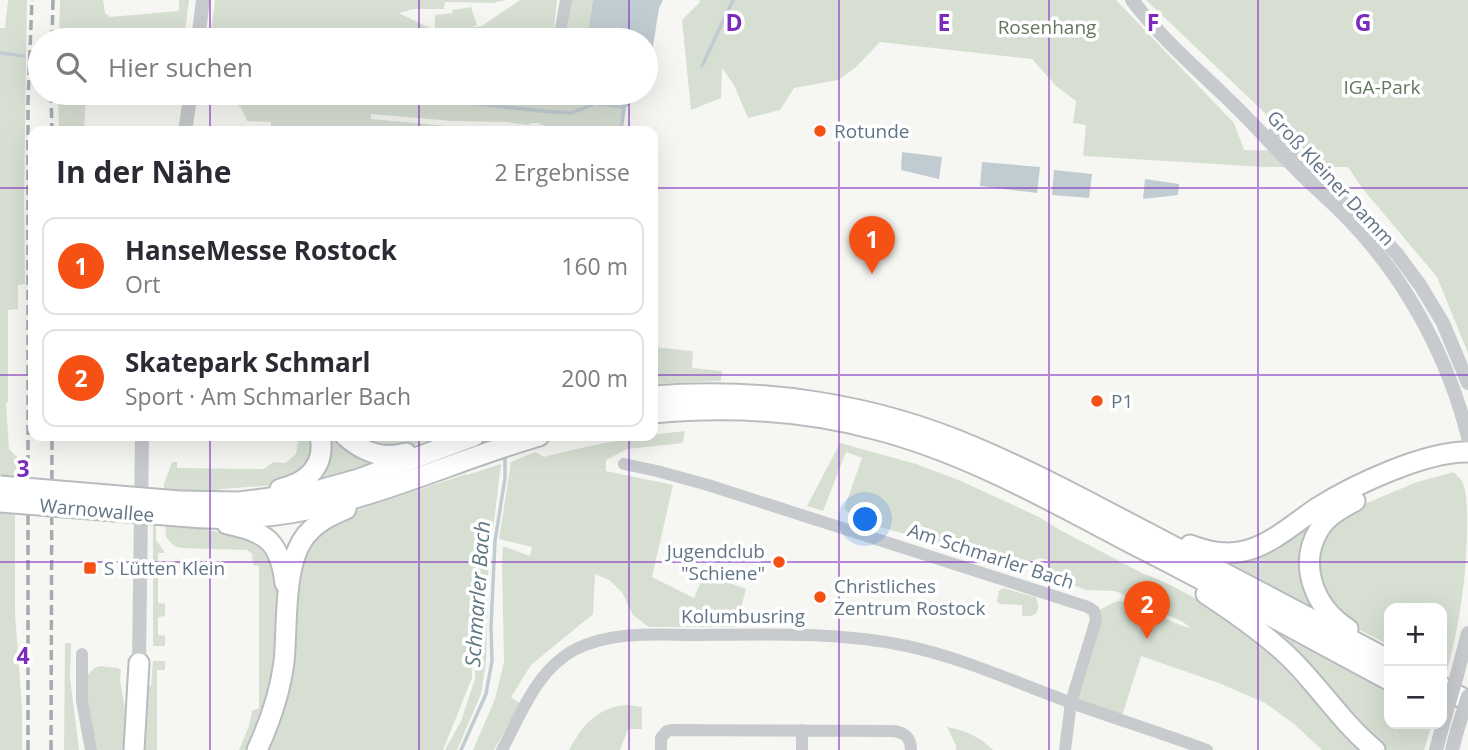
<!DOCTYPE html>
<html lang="de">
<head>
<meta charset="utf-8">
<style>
	:root { --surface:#fff; --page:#f2f2f3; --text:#2b2b33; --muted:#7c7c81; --line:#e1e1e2; --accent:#f55114 }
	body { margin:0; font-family:"Open Sans",sans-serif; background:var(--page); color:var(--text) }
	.controls { position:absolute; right:21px; bottom:21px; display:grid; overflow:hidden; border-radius:14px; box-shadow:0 7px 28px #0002 }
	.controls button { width:63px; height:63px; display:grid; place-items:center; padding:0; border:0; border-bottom:2px solid var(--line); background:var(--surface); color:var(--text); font:35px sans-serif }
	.you { position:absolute; left:866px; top:520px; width:24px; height:24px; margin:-18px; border:5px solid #fff; border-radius:50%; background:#1a73e8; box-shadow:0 0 0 10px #1a73e833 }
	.badge { display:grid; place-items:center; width:46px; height:46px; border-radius:50%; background:var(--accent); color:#fff; font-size:23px; font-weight:700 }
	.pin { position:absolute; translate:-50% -58px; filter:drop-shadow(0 2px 4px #0008) }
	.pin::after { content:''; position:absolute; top:37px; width:24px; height:21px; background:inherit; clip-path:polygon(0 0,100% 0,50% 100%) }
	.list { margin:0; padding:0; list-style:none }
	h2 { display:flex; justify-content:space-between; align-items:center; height:91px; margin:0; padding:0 28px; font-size:30px }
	h2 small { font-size:23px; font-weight:400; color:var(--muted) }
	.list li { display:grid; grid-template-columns:46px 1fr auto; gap:21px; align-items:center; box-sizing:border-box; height:98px; margin:0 14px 14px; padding:0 14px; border:2px solid var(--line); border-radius:14px }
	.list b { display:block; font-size:26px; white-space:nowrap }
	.list p { margin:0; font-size:23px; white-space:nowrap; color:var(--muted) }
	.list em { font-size:23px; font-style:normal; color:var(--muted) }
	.icon { flex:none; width:38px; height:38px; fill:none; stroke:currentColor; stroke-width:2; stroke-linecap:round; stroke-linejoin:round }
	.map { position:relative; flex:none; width:1468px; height:750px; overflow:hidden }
	.search { position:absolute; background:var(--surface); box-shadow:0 7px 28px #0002; left:28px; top:28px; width:630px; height:77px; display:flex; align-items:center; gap:18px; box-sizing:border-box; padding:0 24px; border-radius:38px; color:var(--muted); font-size:26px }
	.panel { position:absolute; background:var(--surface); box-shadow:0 7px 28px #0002; left:28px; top:126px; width:630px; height:315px; border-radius:14px }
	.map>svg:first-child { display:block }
	.green { fill:#d7dfd3 }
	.water { fill:#c1ccd2 }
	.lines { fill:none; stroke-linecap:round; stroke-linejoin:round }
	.stream { stroke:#c1ccd2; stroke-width:3.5 }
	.trunk-casing { stroke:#b9bcbf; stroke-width:23 }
	.minor { stroke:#c8cbce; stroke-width:12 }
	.tertiary { stroke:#c8cbce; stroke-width:14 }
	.trunk { stroke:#fff; stroke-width:19 }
	.rail { stroke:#a5abb1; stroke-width:3.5; stroke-dasharray:10 5; stroke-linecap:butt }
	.trunk-bridge-casing { stroke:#b9bcbf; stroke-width:23; stroke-linecap:butt }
	.tertiary-bridge { stroke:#c8cbce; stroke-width:14 }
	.trunk-bridge { stroke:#fff; stroke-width:19 }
	.grid { fill:none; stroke:#7b2cbf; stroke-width:2; stroke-opacity:0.55 }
	.poi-dot { fill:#f55114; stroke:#fff; stroke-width:2.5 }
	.labels { text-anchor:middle; stroke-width:7; stroke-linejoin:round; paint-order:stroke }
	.park-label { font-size:19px; fill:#62785e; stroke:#fff }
	.poi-label { font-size:19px; fill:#627587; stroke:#fff; text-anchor:start }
	.street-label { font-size:19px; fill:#627587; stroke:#fff }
	.water-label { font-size:21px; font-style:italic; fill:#5e7883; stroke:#fff }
	.grid-label { font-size:23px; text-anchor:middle; font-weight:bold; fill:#7b2cbf; stroke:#fff; stroke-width:7; stroke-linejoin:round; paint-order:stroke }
</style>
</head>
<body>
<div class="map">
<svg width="1468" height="750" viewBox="0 0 1468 750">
	<rect width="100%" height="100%" fill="#f6f7f2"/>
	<!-- green -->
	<g class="green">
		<path d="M 8,0 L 27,0 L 24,200 L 25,284 L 18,285 L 18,309 L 8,310 L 8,402 L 6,403 L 9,449 L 17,457 L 17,480 L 0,479 L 0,28 L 5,28 Z"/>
		<path d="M 60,0 L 103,0 L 105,13 L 110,17 L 179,11 L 179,0 L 189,0 L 184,40 L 59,40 Z"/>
		<path d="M 215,0 L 506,0 L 493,3 L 445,2 L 444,9 L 414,9 L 399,13 L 436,31 L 457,29 L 456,28 L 435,28 L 435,15 L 453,13 L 452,10 L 471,7 L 477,25 L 471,28 L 482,26 L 520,0 L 557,0 L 554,29 L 567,33 L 571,0 L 593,0 L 587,40 L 210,40 Z"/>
		<path d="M 699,0 L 1116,0 L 1234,123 L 1244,150 L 1305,151 L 1146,0 L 1468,0 L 1468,353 L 1437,277 L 1362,188 L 1348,167 L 1266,167 L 1083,156 L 1086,125 L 1073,123 L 1076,101 L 1056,86 L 1032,59 L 880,42 L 855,68 L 838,80 L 794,88 L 780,110 L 748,118 L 734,85 L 722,68 L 721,98 L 691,110 L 682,20 L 700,2 Z"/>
		<path d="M 58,93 L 141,93 L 105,98 L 86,95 L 84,131 L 59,131 Z"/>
		<path d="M 203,93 L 592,93 L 593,100 L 598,106 L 624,109 L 621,131 L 548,131 L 543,125 L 538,123 L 532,123 L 527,125 L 506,122 L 452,121 L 371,114 L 371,119 L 458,127 L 504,127 L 513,131 L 271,131 L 271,122 L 247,121 L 241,108 L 237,104 L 203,97 Z"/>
		<path d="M 653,347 L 693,351 L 692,368 L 722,371 L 721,381 L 653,384 Z"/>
		<path d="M 685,431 L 683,443 L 627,449 L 606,460 L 606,471 L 673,485 L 652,577 L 694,598 L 709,563 L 734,575 L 732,584 L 746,589 L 736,627 L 649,627 L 633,615 L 622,592 L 609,580 L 595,574 L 593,614 L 531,665 L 511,697 L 520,703 L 494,750 L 473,750 L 495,699 L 504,662 L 502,565 L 503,546 L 530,556 L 532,547 L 499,539 L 511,462 L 535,452 L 544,457 C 592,444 638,436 685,431 Z"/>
		<path d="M 294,436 L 314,436 L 308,469 L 276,485 L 223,489 L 194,493 L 164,492 L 164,484 L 172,462 L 177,462 L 177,468 L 264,469 L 273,462 L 285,463 L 296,454 L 298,442 Z"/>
		<path d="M 326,436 L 338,436 L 379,462 L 313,483 Z"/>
		<path d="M 354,436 L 441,436 L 411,446 L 383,449 Z"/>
		<path d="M 840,443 L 916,464 L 961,481 L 1039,517 L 1060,530 L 1144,574 C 1198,593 1255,637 1293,678 C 1316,702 1335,727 1358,750 L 1322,750 L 1294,724 L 1265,703 L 1219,683 L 1141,656 L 1122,716 L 1077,699 L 1097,611 C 1104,608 1111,603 1118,601 C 1125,599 1178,626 1191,628 L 1183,622 L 1115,591 L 1086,590 L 1057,579 L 1049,574 L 1048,560 L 1040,558 L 1024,564 L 1007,567 L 924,539 L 912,528 L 906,534 L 864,523 L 844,509 L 862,458 L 846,452 L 823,511 L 807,506 Z"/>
		<path d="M 1452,457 L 1453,460 C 1400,475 1311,495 1304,560 C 1303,571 1302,583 1307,593 C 1309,599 1314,605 1318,612 L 1222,558 L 1249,554 L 1265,548 L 1327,508 L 1362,489 L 1400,473 Z"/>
		<path d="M 501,464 L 492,538 L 482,535 L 479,538 L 489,542 L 486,662 L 481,694 L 457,750 L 445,750 L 461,721 L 475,679 L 479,574 L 478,539 L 474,541 L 476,574 L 472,678 L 443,750 L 264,750 L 301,551 L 340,516 L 466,474 L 467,475 Z"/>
		<path d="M 1454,472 C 1456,475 1459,477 1461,480 C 1467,489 1466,502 1467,512 C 1468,568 1461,621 1446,674 L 1442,672 L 1442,608 L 1389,608 L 1389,645 L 1350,625 L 1317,582 L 1319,546 L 1328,529 L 1360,506 L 1417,482 Z"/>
		<path d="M 0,511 L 15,512 L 15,613 L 22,707 L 22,750 L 0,750 Z"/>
		<path d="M 165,524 L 195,525 L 205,530 L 249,536 L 266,547 L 280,586 L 276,674 L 250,750 L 239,750 L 249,726 L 252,711 L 259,708 L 259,566 L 253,565 L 252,554 L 247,550 L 181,548 L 174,546 L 166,537 Z"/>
		<path d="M 153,526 L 156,526 L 156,540 L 165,553 L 158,553 L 158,603 L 165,604 L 165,616 L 158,617 L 158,635 L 165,636 L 165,646 L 153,646 Z"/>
		<path d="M 1003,588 L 1035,597 C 1039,603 1039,608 1036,614 L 1030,616 L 1022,616 L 1022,605 L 999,604 L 997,601 L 999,591 Z"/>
		<path d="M 1278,635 L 1281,635 L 1389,691 L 1389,724 L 1432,724 L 1424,750 L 1384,750 Z"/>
		<path d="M 65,643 L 71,643 L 70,677 L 79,750 L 64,750 Z"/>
		<path d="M 153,661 L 165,661 L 165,670 L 157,670 L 157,750 L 140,750 L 146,687 L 151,686 Z"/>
		<path d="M 100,666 L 117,668 L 121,670 L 120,680 L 125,709 L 123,750 L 97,750 C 90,726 88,702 86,677 L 94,668 Z"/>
		<path d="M 626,705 L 642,707 L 642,729 L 628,729 L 620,750 L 569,750 C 583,725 596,708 626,705 Z"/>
		<path d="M 947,727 C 966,731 979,736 993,750 L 956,750 L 956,746 Z"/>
	</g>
	<!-- water -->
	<g class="water">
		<path d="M 593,0 L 663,0 L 659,8 L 646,91 L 646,40 L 587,40 Z"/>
		<path d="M 592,93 L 644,93 L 624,109 L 598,106 L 593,100 Z"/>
		<path d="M 902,152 L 942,157 L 939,179 L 901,170 Z"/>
		<path d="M 982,162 L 1040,167 L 1037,193 L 980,186 Z"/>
		<path d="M 1054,170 L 1092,174 L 1089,198 L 1052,195 Z"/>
		<path d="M 1145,179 L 1179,184 L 1178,195 L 1143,199 Z"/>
	</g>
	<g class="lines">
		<!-- stream -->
		<g class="stream">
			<path d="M 430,40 L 430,38"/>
			<path d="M 0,53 L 24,56"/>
			<path d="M 702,66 L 733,0"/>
			<path d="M 378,93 L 542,111 L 572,113 L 596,103"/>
			<path d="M 621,131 L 624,109"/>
			<path d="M 461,750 L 486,694 L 492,661 L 491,626 L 495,541 L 505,478 L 505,454"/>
		</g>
		<!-- trunk casing -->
		<g class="trunk-casing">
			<g id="trunk">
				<path d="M 653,396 C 762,387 874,404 974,447 C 1034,472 1092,504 1150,534 C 1230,576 1310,618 1389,660"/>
				<path d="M 653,413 C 727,406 802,410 874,429 C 965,452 1049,500 1131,543 C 1218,587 1303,634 1389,680"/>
				<path d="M 345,436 C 363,452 382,460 406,453"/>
				<path d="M 280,489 C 308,483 326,465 320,436"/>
				<path d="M 179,501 L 239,502 L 309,493 L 359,479 L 474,436"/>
				<path d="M 178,516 C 215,520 253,519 290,513 C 376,499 456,460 539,436"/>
				<path d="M 227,524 C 267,532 280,542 285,583"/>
				<path d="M 1190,545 C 1208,552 1228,556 1248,550 C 1273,543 1296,522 1317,508 C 1353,485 1426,451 1468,452"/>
				<path d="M 1206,594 C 1235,613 1264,633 1289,657 C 1319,686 1342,723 1375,750"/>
				<path d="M 1348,629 C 1314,607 1297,564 1320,528 C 1328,515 1343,508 1355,501"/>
				<path d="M 1442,687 L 1468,701"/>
				<path d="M 134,750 L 139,663"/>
				<path d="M 257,750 C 270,722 280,693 284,662 C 288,626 282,559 309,532 C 319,521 332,515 346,509"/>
			</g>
		</g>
		<!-- minor -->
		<g class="minor">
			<path d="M 559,40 L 566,0"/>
			<path d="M 624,464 L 657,471 L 708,485 L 1088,607 L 1094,611 L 1096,620 L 1071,702 L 1065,750"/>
			<path d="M 82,654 L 82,701 L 91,750"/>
			<path d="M 502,750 C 521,714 537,669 576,649 C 614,630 660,635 701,635 C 770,634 839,632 907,646 C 963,658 1017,683 1072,703 C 1116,719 1162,733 1207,750"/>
			<path d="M 661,750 L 661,738 L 667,731 L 671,730 L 892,731 C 904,732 911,737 911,750"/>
			<path d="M 802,750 L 802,730"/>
		</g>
		<!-- tertiary -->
		<g class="tertiary">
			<path d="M 1132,0 C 1160,37 1195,67 1228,99 C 1253,123 1275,148 1299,172 C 1315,188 1333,203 1349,220 C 1406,279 1448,357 1468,437"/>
			<path d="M 198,40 L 203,0"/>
			<path d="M 185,131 L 191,93"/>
			<path d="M 1273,135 L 1359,210 L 1397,254 L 1420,285 L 1443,323 L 1468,383"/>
			<path d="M 139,663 L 142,436"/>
			<path d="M 1457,675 L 1468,633"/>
			<path d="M 1436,750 L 1443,724"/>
			<path d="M 1452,750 L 1457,731"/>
		</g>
		<!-- trunk -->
		<use href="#trunk" class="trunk"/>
		<!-- rail -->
		<g class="rail">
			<path d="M 52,40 L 53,0"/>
			<path d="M 51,93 L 52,131"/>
			<path d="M 28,750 L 28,101 L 32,0"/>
			<path d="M 51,750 L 52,436"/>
		</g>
		<!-- trunk-bridge casing -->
		<g class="trunk-bridge-casing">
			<g id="trunk-bridge">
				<path d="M 0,486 L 179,501"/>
				<path d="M 0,502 L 178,516"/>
			</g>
		</g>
		<!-- tertiary-bridge -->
		<g class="tertiary-bridge">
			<path d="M 1443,724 L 1457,675"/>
			<path d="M 1457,731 L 1468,696"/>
		</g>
		<!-- trunk-bridge -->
		<use href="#trunk-bridge" class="trunk-bridge"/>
	</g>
	<!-- grid -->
	<path class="grid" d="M 210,0 L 210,40M 419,0 L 419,40M 629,0 L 629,40M 839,0 L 839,750M 1049,0 L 1049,750M 1258,0 L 1258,750M 210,93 L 210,131M 419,93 L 419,131M 629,93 L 629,131M 0,188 L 33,188M 653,188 L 1468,188M 0,375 L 33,375M 653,375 L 1468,375M 210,436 L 210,750M 419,436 L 419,750M 629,436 L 629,750M 0,562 L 1468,562"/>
	<!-- markers -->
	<g class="poi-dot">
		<circle cx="820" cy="131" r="7"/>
		<circle cx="1097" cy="401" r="7"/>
		<circle cx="779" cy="562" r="7"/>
		<rect x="83" y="561" width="14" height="14" rx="3.5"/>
		<circle cx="820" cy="597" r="7"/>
	</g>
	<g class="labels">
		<!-- park labels -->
		<g class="park-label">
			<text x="1047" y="34">Rosenhang</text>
			<text x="1382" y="94">IGA-Park</text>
		</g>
		<!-- poi labels -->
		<g class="poi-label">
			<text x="834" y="138">Rotunde</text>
			<text x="1111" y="408">P1</text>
			<text x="765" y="558" text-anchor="end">Jugendclub<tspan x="765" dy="22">"Schiene"</tspan></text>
			<text x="104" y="575">S Lütten Klein</text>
			<text x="834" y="593">Christliches<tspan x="834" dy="22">Zentrum Rostock</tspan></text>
		</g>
		<!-- street labels -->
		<g class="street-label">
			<text transform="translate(1331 178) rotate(47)" y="7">Groß Kleiner Damm</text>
			<text transform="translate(97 510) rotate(5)" y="7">Warnowallee</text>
			<text transform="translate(991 556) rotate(18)" y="7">Am Schmarler Bach</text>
			<text x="743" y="623">Kolumbusring</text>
		</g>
		<!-- water labels -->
		<g class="water-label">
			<text transform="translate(478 594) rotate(-86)" y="7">Schmarler Bach</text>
		</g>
	</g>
	<g class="grid-label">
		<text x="734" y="31">D</text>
		<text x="944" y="31">E</text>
		<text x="1153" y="31">F</text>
		<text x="1363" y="31">G</text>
		<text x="23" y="477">3</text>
		<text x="23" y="664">4</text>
	</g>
</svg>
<div class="controls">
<button>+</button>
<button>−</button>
</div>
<div class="you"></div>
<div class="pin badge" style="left:872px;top:274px">1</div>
<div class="pin badge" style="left:1147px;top:639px">2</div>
<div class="search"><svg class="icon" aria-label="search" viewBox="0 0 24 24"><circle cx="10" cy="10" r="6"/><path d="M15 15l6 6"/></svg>Hier suchen</div>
<section class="panel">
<h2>In der Nähe<small>2 Ergebnisse</small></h2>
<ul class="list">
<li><span class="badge">1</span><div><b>HanseMesse Rostock</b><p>Ort</p></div><em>160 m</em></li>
<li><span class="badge">2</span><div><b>Skatepark Schmarl</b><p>Sport · Am Schmarler Bach</p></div><em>200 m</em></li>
</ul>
</section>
</div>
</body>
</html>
